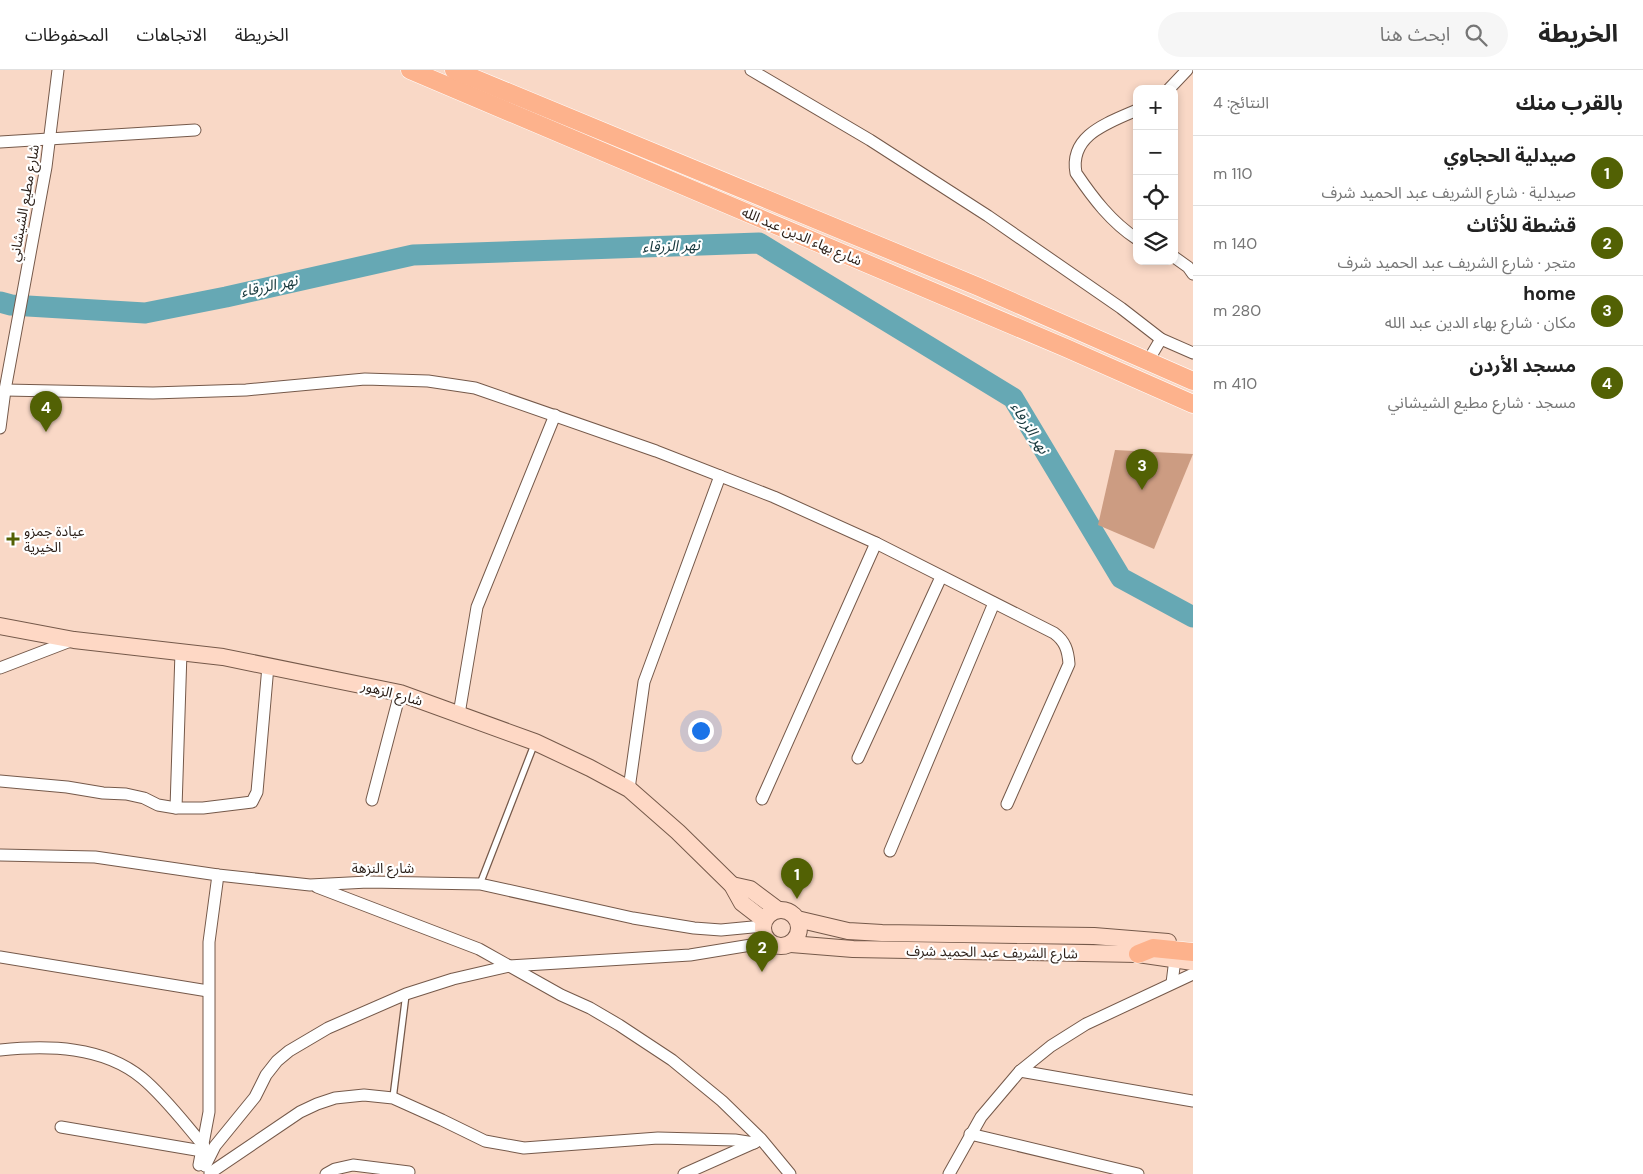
<!DOCTYPE html>
<html lang="ar">
<head>
<meta charset="utf-8">
<style>
	:root { --surface:#fff; --page:#f6f6f6; --text:#222; --muted:#767676; --line:#e0e0e0; --accent:#526104 }
	body { margin:0; font-family:"DM Sans","Noto Sans Arabic",sans-serif; background:var(--page); color:var(--text); direction:rtl }
	.controls { position:absolute; right:15px; top:15px; display:grid; overflow:hidden; border-radius:10px; box-shadow:0 2px 8px #0003 }
	.controls button { width:45px; height:45px; display:grid; place-items:center; padding:0; border:0; border-bottom:1px solid var(--line); background:var(--surface); color:var(--text); font:25px sans-serif }
	.you { position:absolute; left:700px; top:660px; width:18px; height:18px; margin:-12px; border:4px solid #fff; border-radius:50%; background:#1a73e8; box-shadow:0 0 0 8px #1a73e833 }
	.badge { display:grid; place-items:center; width:32px; height:32px; border-radius:50%; background:var(--accent); color:#fff; font-size:16px; font-weight:700 }
	.pin { position:absolute; translate:-50% -41px; filter:drop-shadow(0 1px 2px #0008) }
	.pin::after { content:''; position:absolute; top:26px; width:18px; height:15px; background:inherit; clip-path:polygon(0 0,100% 0,50% 100%) }
	.list { margin:0; padding:0; list-style:none }
	h2 { display:flex; justify-content:space-between; align-items:center; height:65px; margin:0; padding:0 20px; font-size:21px }
	h2 small { font-size:16px; font-weight:400; color:var(--muted) }
	.list li { display:grid; grid-template-columns:32px 1fr auto; gap:15px; align-items:center; box-sizing:border-box; height:70px; padding:0 20px; border-top:1px solid var(--line) }
	.list b { display:block; font-size:19px; white-space:nowrap }
	.list p { margin:0; font-size:16px; white-space:nowrap; color:var(--muted) }
	.list em { font-size:16px; font-style:normal; color:var(--muted) }
	.icon { flex:none; width:28px; height:28px; fill:none; stroke:currentColor; stroke-width:2; stroke-linecap:round; stroke-linejoin:round }
	.map { position:relative; flex:none; width:1193px; height:1104px; overflow:hidden; direction:ltr }
	header { display:flex; align-items:center; gap:30px; box-sizing:border-box; height:70px; padding:0 25px; background:var(--surface); border-bottom:1px solid var(--line) }
	header strong { font-size:24px }
	nav { display:flex; gap:28px; margin-inline-start:auto; font-size:18px }
	.search { width:350px; height:45px; background:var(--page); display:flex; align-items:center; gap:12px; box-sizing:border-box; padding:0 18px; border-radius:28px; color:var(--muted); font-size:19px }
	main { display:flex }
	aside { flex:1; background:var(--surface) }
	.map>svg:first-child { display:block }
	.lines { fill:none; stroke-linecap:round; stroke-linejoin:round }
	.river { stroke:#66a8b4; stroke-width:21 }
	.building { fill:#cc9c82 }
	.service-casing { stroke:#75594a; stroke-width:8 }
	.minor-casing { stroke:#75594a; stroke-width:13 }
	.secondary-casing { stroke:#75594a; stroke-width:18 }
	.primary-casing { stroke:#fff; stroke-width:19 }
	.service { stroke:#fff; stroke-width:5.5 }
	.minor { stroke:#fff; stroke-width:11 }
	.secondary { stroke:#fed8c5; stroke-width:16 }
	.primary { stroke:#fdb28c; stroke-width:18 }
	.poi-dot { fill:#526104; stroke:#fff; stroke-width:2 }
	.labels { text-anchor:middle; stroke-width:4.5; stroke-linejoin:round; paint-order:stroke }
	.street-label { font-size:14px; fill:#291d16; stroke:#fff }
	.poi-label { font-size:14px; fill:#291d16; stroke:#fff; text-anchor:start }
	.water-label { font-size:15px; font-style:italic; fill:#16373c; stroke:#fff }
</style>
</head>
<body>
<header>
<strong>الخريطة</strong>
<div class="search"><svg class="icon" aria-label="search" viewBox="0 0 24 24"><circle cx="10" cy="10" r="6"/><path d="M15 15l6 6"/></svg>ابحث هنا</div>
<nav><a>الخريطة</a><a>الاتجاهات</a><a>المحفوظات</a></nav>
</header>
<main>
<aside>
<h2>بالقرب منك<small>النتائج: 4</small></h2>
<ul class="list">
<li><span class="badge">1</span><div><b>صيدلية الحجاوي</b><p>صيدلية · شارع الشريف عبد الحميد شرف</p></div><em>110 m</em></li>
<li><span class="badge">2</span><div><b>قشطة للأثاث</b><p>متجر · شارع الشريف عبد الحميد شرف</p></div><em>140 m</em></li>
<li><span class="badge">3</span><div><b>home</b><p>مكان · شارع بهاء الدين عبد الله</p></div><em>280 m</em></li>
<li><span class="badge">4</span><div><b>مسجد الأردن</b><p>مسجد · شارع مطيع الشيشاني</p></div><em>410 m</em></li>
</ul>
</aside>
<div class="map">
<svg width="1193" height="1104" viewBox="0 0 1193 1104">
	<rect width="100%" height="100%" fill="#f9d8c6"/>
	<g class="lines">
		<!-- river -->
		<path class="river" d="M 0,232 L 11,235 L 145,243 L 226,227 L 413,185 L 759,173 L 1013,328 L 1121,508 L 1193,547"/>
	</g>
	<!-- building -->
	<path class="building" d="M 1115,380 L 1193,384 L 1154,479 L 1098,455 Z"/>
	<g class="lines">
		<!-- service casing -->
		<g class="service-casing">
			<g id="service">
				<path d="M 480,814 L 534,675"/>
				<path d="M 393,1028 L 406,924"/>
			</g>
		</g>
		<!-- minor casing -->
		<g class="minor-casing">
			<g id="minor">
				<path d="M 751,0 L 870,70 L 988,146 L 1121,238 L 1161,269 L 1193,283"/>
				<path d="M 1169,19 L 1187,0"/>
				<path d="M 1137,40 C 1108,53 1069,65 1076,103 C 1093,128 1111,152 1137,169"/>
				<path d="M 0,72 L 195,60"/>
				<path d="M 1174,187 L 1188,197 L 1193,204"/>
				<path d="M 1148,291 L 1161,269"/>
				<path d="M 5,320 L 153,323 L 246,320 L 365,309 L 428,311 L 475,318 L 656,381 L 774,427 L 876,473 L 1054,563 C 1065,571 1068,580 1069,594 L 1007,734"/>
				<path d="M 0,358 L 5,320 L 46,97 L 58,0"/>
				<path d="M 0,598 L 73,570"/>
				<path d="M 459,644 L 477,537 L 555,345"/>
				<path d="M 858,688 L 941,507"/>
				<path d="M 0,711 L 67,717 L 103,723 L 126,724 L 144,728 L 158,735 L 176,738 L 203,738 L 252,732 L 257,722 L 268,596"/>
				<path d="M 629,719 L 644,612 L 720,406"/>
				<path d="M 762,729 L 876,473"/>
				<path d="M 372,730 L 400,623"/>
				<path d="M 176,738 L 181,582"/>
				<path d="M 890,781 L 994,533"/>
				<path d="M 0,785 L 95,787 L 218,805 L 310,815 L 368,812 L 480,814 L 633,848 L 694,858 L 721,860 L 763,856"/>
				<path d="M 317,817 L 479,879 L 561,925 L 590,938 L 619,955 L 672,990 L 722,1031 L 761,1069 L 790,1104"/>
				<path d="M 0,887 L 208,921"/>
				<path d="M 1172,913 L 1175,889"/>
				<path d="M 0,980 C 48,975 103,976 142,1008 C 164,1026 185,1054 204,1076"/>
				<path d="M 1020,1001 L 1193,1031"/>
				<path d="M 61,1057 L 202,1081"/>
				<path d="M 970,1064 L 1138,1104"/>
				<path d="M 199,1095 L 209,1042 L 209,872 L 218,805"/>
				<path d="M 205,1096 L 215,1076 L 255,1027 L 266,1005 L 277,991 L 289,981 L 328,958 L 406,924 L 453,909 L 509,896 L 690,885 L 769,872"/>
				<path d="M 210,1103 L 300,1042 L 317,1034 L 335,1028 L 364,1025 L 393,1028 L 442,1050 L 485,1071 L 524,1078 L 658,1068 L 735,1070 L 754,1073"/>
				<path d="M 326,1104 L 335,1099 L 353,1095 L 409,1102"/>
				<path d="M 684,1104 L 756,1072"/>
				<path d="M 949,1104 L 981,1047 L 1020,1001 L 1051,976 L 1086,954 L 1193,904"/>
			</g>
		</g>
		<!-- secondary casing -->
		<g class="secondary-casing">
			<g id="secondary">
				<path d="M 0,556 L 74,570 L 223,587 L 400,623 L 535,672 L 590,698 L 629,719 L 678,762 L 732,815 L 742,833 L 764,850"/>
				<path d="M 732,815 L 750,819 L 778,840"/>
				<circle cx="781" cy="858" r="18"/>
				<path d="M 797,849 L 848,861 L 882,863 L 1094,866 L 1168,872"/>
				<path d="M 791,874 L 853,879 L 1138,884 L 1193,892"/>
			</g>
		</g>
		<!-- primary casing -->
		<g class="primary-casing">
			<g id="primary">
				<path d="M 410,0 L 1066,278 L 1193,334"/>
				<path d="M 454,0 L 979,217 L 1193,311"/>
				<path d="M 1138,884 L 1153,878 L 1193,882"/>
			</g>
		</g>
		<!-- service -->
		<use href="#service" class="service"/>
		<!-- minor -->
		<use href="#minor" class="minor"/>
		<!-- secondary -->
		<use href="#secondary" class="secondary"/>
		<!-- primary -->
		<use href="#primary" class="primary"/>
	</g>
	<!-- markers -->
	<path class="poi-dot" d="M10.5 461.5h5v5h5v5h-5v5h-5v-5h-5v-5h5z"/>
	<g class="labels">
		<!-- street labels -->
		<g class="street-label">
			<text transform="translate(24 133) rotate(-80)" y="5">شارع مطيع الشيشاني</text>
			<text transform="translate(802 166) rotate(23)" y="5">شارع بهاء الدين عبد الله</text>
			<text transform="translate(392 623) rotate(15)" y="5">شارع الزهور</text>
			<text x="383" y="803">شارع النزهة</text>
			<text transform="translate(992 882) rotate(1)" y="5">شارع الشريف عبد الحميد شرف</text>
		</g>
		<!-- poi labels -->
		<g class="poi-label">
			<text x="24" y="466">عيادة جمزو<tspan x="24" dy="16">الخيرية</tspan></text>
		</g>
		<!-- water labels -->
		<g class="water-label">
			<text transform="translate(671 176) rotate(-2)" y="5">نهر الزرقاء</text>
			<text transform="translate(269 216) rotate(-12)" y="5">نهر الزرقاء</text>
			<text transform="translate(1030 358) rotate(58)" y="5">نهر الزرقاء</text>
		</g>
	</g>
</svg>
<div class="controls">
<button>+</button>
<button>−</button>
<button><svg class="icon" aria-label="locate" viewBox="0 0 24 24"><circle cx="12" cy="12" r="6"/><path d="M12 2v4M12 18v4M2 12h4M18 12h4"/></svg></button>
<button><svg class="icon" aria-label="layers" viewBox="0 0 24 24"><path d="M12 4l9 5-9 5-9-5zM3 14l9 5 9-5"/></svg></button>
</div>
<div class="you"></div>
<div class="pin badge" style="left:797px;top:829px">1</div>
<div class="pin badge" style="left:762px;top:902px">2</div>
<div class="pin badge" style="left:1142px;top:420px">3</div>
<div class="pin badge" style="left:46px;top:362px">4</div>
</div>
</main>
</body>
</html>
